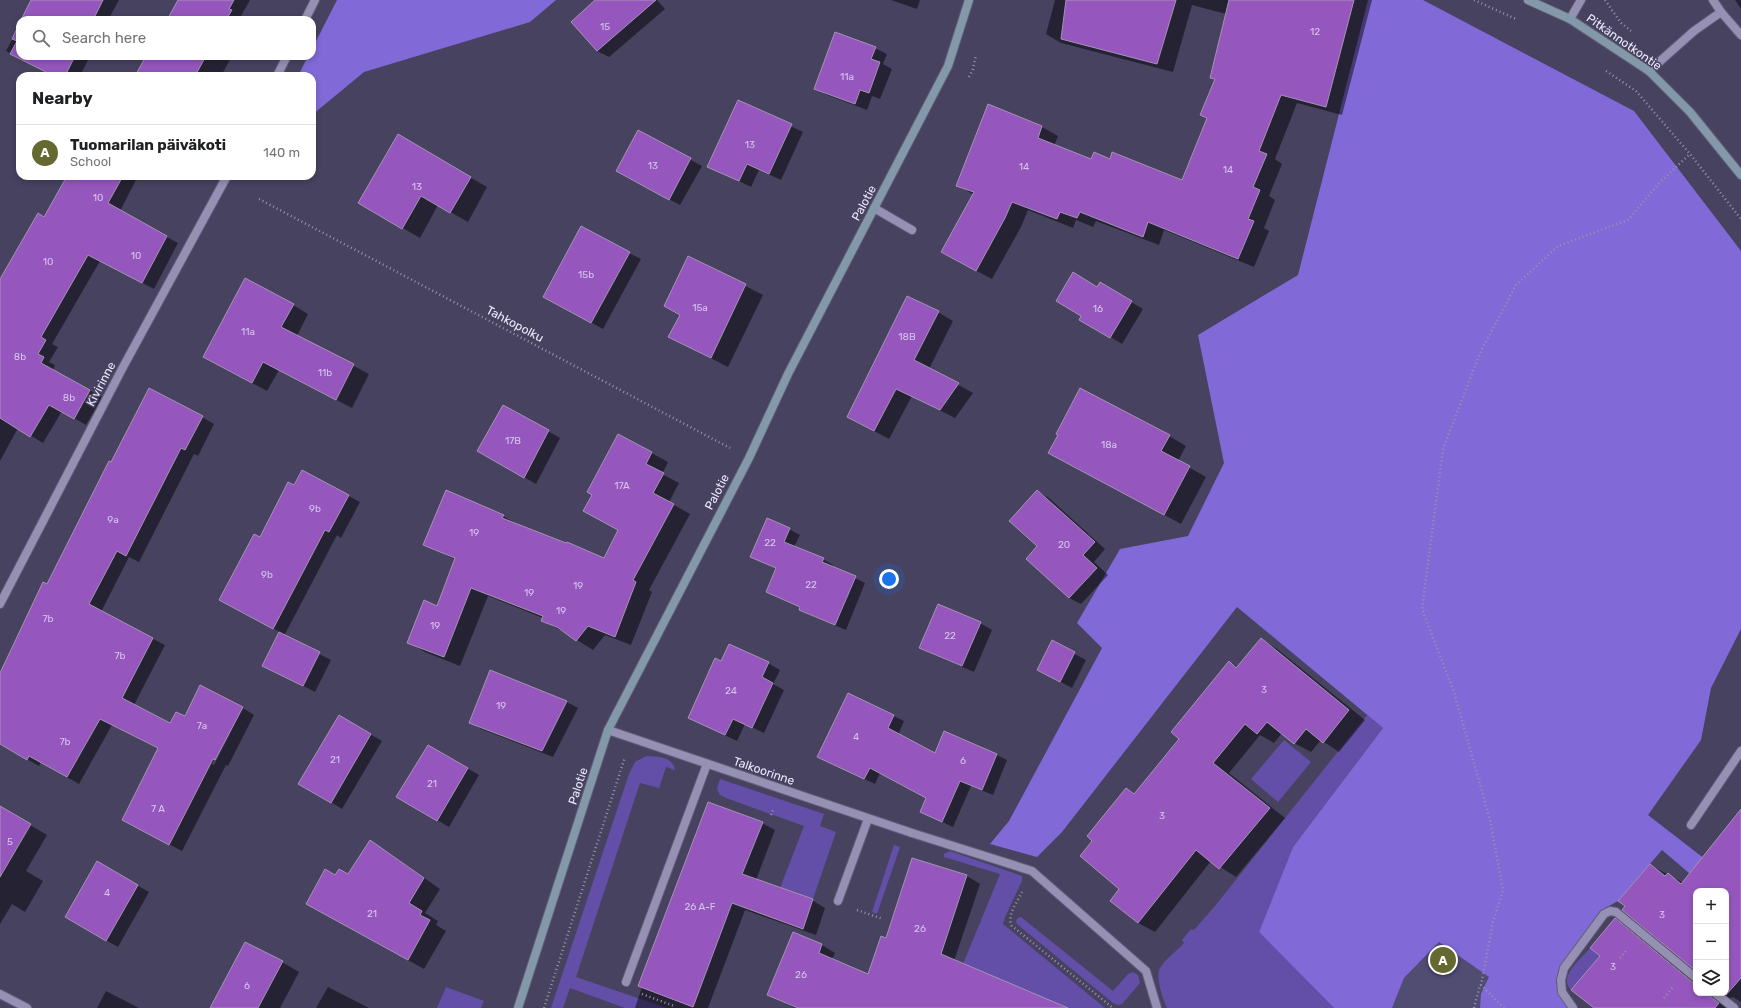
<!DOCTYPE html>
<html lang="en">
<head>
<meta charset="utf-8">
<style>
	:root { --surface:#fff; --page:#f2f2f2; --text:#202124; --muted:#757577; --line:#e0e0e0; --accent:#666832 }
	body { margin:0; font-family:Rubik,sans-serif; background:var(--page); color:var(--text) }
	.controls { position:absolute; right:12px; bottom:12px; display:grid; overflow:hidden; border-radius:8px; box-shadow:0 2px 6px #0003 }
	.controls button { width:36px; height:36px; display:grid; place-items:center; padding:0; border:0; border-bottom:1px solid var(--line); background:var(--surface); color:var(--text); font:20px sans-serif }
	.you { position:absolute; left:889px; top:579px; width:14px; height:14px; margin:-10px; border:3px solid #fff; border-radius:50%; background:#1a73e8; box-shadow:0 0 0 6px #1a73e833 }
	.badge { display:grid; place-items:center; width:26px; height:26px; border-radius:50%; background:var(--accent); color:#fff; font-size:13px; font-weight:700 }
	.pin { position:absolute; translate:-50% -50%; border:2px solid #fff; box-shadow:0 1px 4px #0006 }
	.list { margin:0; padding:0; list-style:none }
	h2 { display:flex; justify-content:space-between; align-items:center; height:52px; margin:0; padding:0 16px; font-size:17px }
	h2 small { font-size:13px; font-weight:400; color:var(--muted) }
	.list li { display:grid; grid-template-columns:26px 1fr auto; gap:12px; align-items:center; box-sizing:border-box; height:56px; padding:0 16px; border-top:1px solid var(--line) }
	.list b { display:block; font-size:15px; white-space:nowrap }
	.list p { margin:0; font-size:13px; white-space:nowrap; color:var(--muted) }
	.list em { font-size:13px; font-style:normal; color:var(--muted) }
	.icon { flex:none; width:22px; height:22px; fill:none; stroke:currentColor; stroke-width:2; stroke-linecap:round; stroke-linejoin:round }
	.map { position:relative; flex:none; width:1741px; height:1008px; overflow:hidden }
	.search { position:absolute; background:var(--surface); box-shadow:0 2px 6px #0003; left:16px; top:16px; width:300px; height:44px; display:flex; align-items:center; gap:10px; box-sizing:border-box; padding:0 14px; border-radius:12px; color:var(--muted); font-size:15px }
	.panel { position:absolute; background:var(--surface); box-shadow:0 2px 6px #0003; left:16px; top:72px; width:300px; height:108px; border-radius:12px }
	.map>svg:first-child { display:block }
	.built { fill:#514c71 }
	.green { fill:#634fa8 }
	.forest { fill:#816ad7 }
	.shadow { fill:#0007 }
	.building { fill:#9557bd; stroke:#a593b3 }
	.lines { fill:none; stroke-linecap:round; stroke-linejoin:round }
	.lane-casing { stroke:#625e78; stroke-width:10 }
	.street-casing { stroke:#625e78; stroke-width:10 }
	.secondary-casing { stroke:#625e78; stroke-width:10 }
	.path { stroke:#9794ac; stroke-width:2.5; stroke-dasharray:1 3; stroke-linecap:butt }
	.lane { stroke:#9691b4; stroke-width:8 }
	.street { stroke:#9691b4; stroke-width:8 }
	.secondary { stroke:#8399aa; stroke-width:8 }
	.labels { text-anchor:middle; stroke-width:3; stroke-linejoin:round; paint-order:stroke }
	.number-label { font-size:10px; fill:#d6c4ec }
	.street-label { font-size:12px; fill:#ebe9fc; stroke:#474260 }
</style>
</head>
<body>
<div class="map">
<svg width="1741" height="1008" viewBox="0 0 1741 1008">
	<rect width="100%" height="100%" fill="#474260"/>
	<!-- built -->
	<path class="built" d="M 1439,942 L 1489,977 L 1537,1008 L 1392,1008 L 1404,978 Z"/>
	<!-- green -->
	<g class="green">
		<path d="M 1367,715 L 1383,728 L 1293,847 L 1259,932 L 1334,1008 L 1167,1008 C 1163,999 1155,977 1160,968 C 1165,959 1177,951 1184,943 L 1182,940 L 1191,929 L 1194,930 L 1215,906 Z"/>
		<path d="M 1284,740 L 1311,762 L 1278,802 L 1251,779 Z"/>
		<path d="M 646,756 C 657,757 673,756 675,770 L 666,767 L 659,788 L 640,783 L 576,977 L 667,1008 L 625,1008 L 570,988 L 563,1008 L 551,1008 L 629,774 L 635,762 Z"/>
		<path d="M 720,779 L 824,814 L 820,826 L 836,832 L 813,899 L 780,888 L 804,826 L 726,798 L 720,795 L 717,789 Z"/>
		<path d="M 894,845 L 900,847 L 877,914 L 872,912 Z"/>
		<path d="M 950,851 L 1022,876 L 1022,881 L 1005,917 L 1003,924 L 1105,1008 L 945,1008 L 1000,874 L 944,857 L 944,854 Z"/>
		<path d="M 1021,917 L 1113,991 L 1128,974 L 1133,972 L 1138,975 L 1140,983 L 1122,1004 L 1118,1005 L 1113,1003 L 1017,924 L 1016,921 L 1018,918 Z"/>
		<path d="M 1590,948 L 1600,956 L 1571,990 C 1558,976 1581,959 1590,948 Z"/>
		<path d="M 446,987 L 484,1001 L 481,1008 L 437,1008 Z"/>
	</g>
	<!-- forest -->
	<g class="forest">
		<path d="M 337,0 L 556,0 L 530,22 L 364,72 L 312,115 L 312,76 L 298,76 L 308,56 L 312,56 L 312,49 Z"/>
		<path d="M 1368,0 L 1423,0 L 1634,111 L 1741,251 L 1741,629 L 1711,688 L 1701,740 L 1648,815 L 1741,887 L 1726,891 L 1710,891 L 1662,850 L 1618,901 L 1600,911 L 1559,970 L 1556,982 L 1559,994 L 1570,1008 L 1480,1008 L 1481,994 L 1489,977 L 1439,942 L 1404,978 L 1392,1008 L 1334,1008 L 1259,932 L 1293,847 L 1383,728 L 1237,607 L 1062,832 L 1037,857 L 990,844 L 1009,821 L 1102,648 L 1077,623 L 1120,549 L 1188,536 L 1224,463 L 1198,335 L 1298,275 Z"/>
	</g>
	<!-- shadow -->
	<g class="shadow">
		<path d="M 32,0 L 119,0 L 108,20 L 22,20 Z"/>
		<path d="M 179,0 L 250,0 L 241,16 L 247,20 L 168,20 Z"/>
		<path d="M 597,0 L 657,0 L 665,9 L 609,57 L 597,51 Z"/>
		<path d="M 891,0 L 920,0 L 917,9 Z"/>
		<path d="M 1055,0 L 1372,0 L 1342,115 L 1297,103 L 1275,159 L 1282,164 L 1269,196 L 1275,200 L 1264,228 L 1269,231 L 1254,267 L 1164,230 L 1159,245 L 1096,221 L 1093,227 L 1076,220 L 1073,228 L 1028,210 L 1021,227 L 992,279 L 958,261 L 974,195 L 958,185 L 989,106 L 1042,127 L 1058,136 L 1054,146 L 1092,161 L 1110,160 L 1183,182 L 1208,119 L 1202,115 L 1216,80 L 1226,14 L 1192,5 L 1173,72 L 1061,43 L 1046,34 Z"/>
		<path d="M 1735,0 L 1741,0 L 1741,9 Z"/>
		<path d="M 20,24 L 20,56 L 90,56 L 80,76 L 54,76 L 6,51 Z"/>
		<path d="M 875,48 L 887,54 L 883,64 L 892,69 L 880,99 L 872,96 L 867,110 L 827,95 L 816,89 Z"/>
		<path d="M 147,56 L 232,56 L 221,76 L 136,76 Z"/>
		<path d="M 739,101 L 803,132 L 781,180 L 759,170 L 751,187 L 709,166 Z"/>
		<path d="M 638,131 L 702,166 L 680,205 L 628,178 Z"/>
		<path d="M 398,136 L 487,187 L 468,222 L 438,205 L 420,238 L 360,203 Z"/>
		<path d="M 68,176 L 138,176 L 120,211 L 178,243 L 154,289 L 100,261 L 52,344 L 58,347 L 49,362 L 55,365 L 53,370 L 102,397 L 86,425 L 62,411 L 43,443 L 18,428 L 0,461 L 0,293 L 45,218 Z"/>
		<path d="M 629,253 L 641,259 L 603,329 L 556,303 Z"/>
		<path d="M 689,257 L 763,295 L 728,367 L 669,337 L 681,315 Z"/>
		<path d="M 1101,284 L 1143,309 L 1122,344 L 1081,319 Z"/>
		<path d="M 293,305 L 308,314 L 297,336 L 369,374 L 352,408 L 279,370 L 267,391 L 220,366 Z"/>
		<path d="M 938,312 L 953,321 L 929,369 L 973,393 L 955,418 L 912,396 L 889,439 L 848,417 Z"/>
		<path d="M 503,406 L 560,438 L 536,484 L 478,451 Z"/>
		<path d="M 202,417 L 214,424 L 198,456 L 194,454 L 139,562 L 129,557 L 101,612 L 165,645 L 134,705 L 171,725 L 185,717 L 241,707 L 212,764 L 214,765 L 243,708 L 254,715 L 228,766 L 226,765 L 182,851 L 123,820 L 159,749 L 112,725 L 79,784 L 41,762 L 39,766 L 0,744 L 0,675 L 48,585 Z"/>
		<path d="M 619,435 L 668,462 L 662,474 L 679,483 L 669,502 L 690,514 L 649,590 L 652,592 L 631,645 L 605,635 L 593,650 L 566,633 L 542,620 L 543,618 L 488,596 L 460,666 L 425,652 L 409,642 L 438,607 L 456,560 L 425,544 L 503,516 L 519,525 L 604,559 L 619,530 L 593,495 Z"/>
		<path d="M 1169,436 L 1186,446 L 1178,461 L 1206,477 L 1181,524 L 1067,462 Z"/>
		<path d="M 302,471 L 360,502 L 341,538 L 337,535 L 284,636 L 331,660 L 315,692 L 263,665 L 280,632 L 232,607 L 261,538 Z"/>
		<path d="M 1037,491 L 1049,498 L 1105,549 L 1094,562 L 1108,575 L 1081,604 L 1069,598 L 1038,546 Z"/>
		<path d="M 789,529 L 800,535 L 794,547 L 823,559 L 833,565 L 833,567 L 865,583 L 846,630 L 810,615 L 800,610 L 801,608 L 768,592 L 777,569 L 751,556 Z"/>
		<path d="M 980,623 L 992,630 L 974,672 L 932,654 L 920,648 Z"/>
		<path d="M 1261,639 L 1277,649 L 1365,720 L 1339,752 L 1321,740 L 1311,752 L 1294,743 L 1282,733 L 1274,743 L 1260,735 L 1229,773 L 1285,818 L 1236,877 L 1211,861 L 1155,932 L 1138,923 L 1111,900 L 1121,889 L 1094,841 L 1126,789 L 1135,794 L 1180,739 L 1229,663 L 1238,668 Z"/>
		<path d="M 1052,642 L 1086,660 L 1072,688 L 1050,676 Z"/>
		<path d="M 721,663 L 768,663 L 780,670 L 773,684 L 784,690 L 764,733 L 745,724 L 737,741 L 701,724 Z"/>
		<path d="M 848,694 L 904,721 L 898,735 L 935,754 L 997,755 L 1007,760 L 993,795 L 971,786 L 953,827 L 921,812 L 927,798 L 880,773 L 875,784 L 829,762 Z"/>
		<path d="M 567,702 L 578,708 L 553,757 L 481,729 L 471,723 Z"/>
		<path d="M 339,716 L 382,741 L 342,809 L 300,783 Z"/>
		<path d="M 428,746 L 479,775 L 449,827 L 398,797 Z"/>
		<path d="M 0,807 L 47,835 L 26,871 L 43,881 L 25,912 L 12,904 L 0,924 Z"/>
		<path d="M 1741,810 L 1741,1002 L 1733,997 L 1728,999 L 1729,1008 L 1595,1008 L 1601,956 L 1615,920 L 1633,930 L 1696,982 L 1696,993 L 1726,993 L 1726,891 L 1696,891 L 1696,970 L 1650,865 L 1684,883 Z"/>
		<path d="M 762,823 L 775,830 L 756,880 L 812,900 L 825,908 L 816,935 L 745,910 L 708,1008 L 635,1008 L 642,987 Z"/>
		<path d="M 370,842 L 386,851 L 440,889 L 425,913 L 438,921 L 436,925 L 446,931 L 424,969 L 324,913 L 336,876 L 348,875 Z"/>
		<path d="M 913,859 L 967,876 L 980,884 L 954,961 L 1048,1008 L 795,1008 L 769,995 L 794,934 L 822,945 L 835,953 L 832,959 L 869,976 L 886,939 Z"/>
		<path d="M 97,863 L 149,892 L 118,947 L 66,917 Z"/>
		<path d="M 282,962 L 299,972 L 280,1008 L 212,1008 Z"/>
		<path d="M 328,987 L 369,1008 L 316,1008 Z"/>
		<path d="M 106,991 L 137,1007 L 139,1008 L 97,1008 Z"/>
	</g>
	<!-- building -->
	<g class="building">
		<path d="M 31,0 L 103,0 L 93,20 L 21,20 Z"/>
		<path d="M 178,0 L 234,0 L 229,9 L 232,10 L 226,20 L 167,20 Z"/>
		<path d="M 595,0 L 656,0 L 597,51 L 571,22 Z"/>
		<path d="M 1066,0 L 1176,0 L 1157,64 L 1061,39 Z"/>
		<path d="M 1229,0 L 1354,0 L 1326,107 L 1281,95 L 1259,151 L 1267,154 L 1253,187 L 1260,190 L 1248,219 L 1254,221 L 1238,259 L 1148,222 L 1143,237 L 1080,212 L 1077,218 L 1060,212 L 1057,219 L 1012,202 L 1005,218 L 976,271 L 941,252 L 974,192 L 956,186 L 988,104 L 1042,126 L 1038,138 L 1091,159 L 1094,152 L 1110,159 L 1112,152 L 1182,180 L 1207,118 L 1200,115 L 1215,79 L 1210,78 Z"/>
		<path d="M 20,22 L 20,56 L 75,56 L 65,76 L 54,76 L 10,54 L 17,41 L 12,39 Z"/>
		<path d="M 835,32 L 876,47 L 871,59 L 880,62 L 869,93 L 860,90 L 855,104 L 814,89 Z"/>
		<path d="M 146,56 L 206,56 L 195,76 L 135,76 Z"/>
		<path d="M 738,100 L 792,124 L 769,174 L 747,164 L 739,181 L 707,167 Z"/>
		<path d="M 638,130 L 691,158 L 669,200 L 616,171 Z"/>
		<path d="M 398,134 L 471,177 L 450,213 L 421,196 L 402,229 L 358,203 Z"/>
		<path d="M 67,176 L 123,176 L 108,203 L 167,236 L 142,283 L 88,255 L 41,337 L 46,340 L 38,354 L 44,357 L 41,363 L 90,390 L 74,419 L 49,405 L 30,437 L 0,418 L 0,279 L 38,213 L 44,217 Z"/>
		<path d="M 581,226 L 630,252 L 591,323 L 543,297 Z"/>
		<path d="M 688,256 L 746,284 L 711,358 L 668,337 L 680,315 L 664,306 Z"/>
		<path d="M 1073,272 L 1097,287 L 1100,282 L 1132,301 L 1110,338 L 1079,320 L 1081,316 L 1056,301 Z"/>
		<path d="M 245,278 L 294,304 L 281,327 L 354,364 L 336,400 L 263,362 L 252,383 L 203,357 Z"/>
		<path d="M 907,296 L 939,311 L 914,360 L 959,383 L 940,410 L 896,389 L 874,431 L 847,417 Z"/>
		<path d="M 149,388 L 203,416 L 185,450 L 181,448 L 126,556 L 117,551 L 89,604 L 153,638 L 122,698 L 170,723 L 176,712 L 185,716 L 200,685 L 243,707 L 215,760 L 213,759 L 169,845 L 122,820 L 158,748 L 100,719 L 67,777 L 29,756 L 27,760 L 0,744 L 0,673 L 43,582 L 47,584 L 109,461 L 111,462 Z"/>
		<path d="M 1080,388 L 1170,435 L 1161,451 L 1190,466 L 1164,515 L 1048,453 L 1058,435 L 1056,434 Z"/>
		<path d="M 503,405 L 549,430 L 524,478 L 477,451 Z"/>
		<path d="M 618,434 L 652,452 L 646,464 L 664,473 L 653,493 L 674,504 L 633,580 L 636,582 L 615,637 L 588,626 L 576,641 L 557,627 L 541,621 L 543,616 L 471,588 L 444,657 L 407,643 L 424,600 L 437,606 L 455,558 L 423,545 L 446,490 L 504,515 L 502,518 L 566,543 L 567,542 L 604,558 L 618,530 L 583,511 L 592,495 L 587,492 Z"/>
		<path d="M 302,470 L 349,495 L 329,532 L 325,530 L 273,629 L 219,600 L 254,534 L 260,537 L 288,482 L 294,485 Z"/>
		<path d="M 1037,490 L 1095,542 L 1083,555 L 1097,568 L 1069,598 L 1026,559 L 1037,546 L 1009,521 Z"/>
		<path d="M 767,518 L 790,528 L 784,542 L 824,558 L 822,562 L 856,576 L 835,625 L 799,610 L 800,607 L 766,592 L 776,568 L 750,557 Z"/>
		<path d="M 938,604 L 981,622 L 962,666 L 919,648 Z"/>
		<path d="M 279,632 L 320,652 L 303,686 L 262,666 Z"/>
		<path d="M 1261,638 L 1349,710 L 1323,743 L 1306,729 L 1294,744 L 1267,722 L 1257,734 L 1245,724 L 1213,763 L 1270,808 L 1219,869 L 1196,850 L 1138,923 L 1110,901 L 1119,889 L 1080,856 L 1092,841 L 1087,836 L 1126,788 L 1134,794 L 1179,739 L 1171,732 L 1229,661 L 1236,668 Z"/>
		<path d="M 1052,640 L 1075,652 L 1060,682 L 1037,670 Z"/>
		<path d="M 729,644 L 769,662 L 762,677 L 773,683 L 752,728 L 733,719 L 725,735 L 688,718 L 715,658 L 721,661 Z"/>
		<path d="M 490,670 L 567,701 L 542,751 L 469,723 Z"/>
		<path d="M 848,693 L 894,715 L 888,728 L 935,753 L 944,731 L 997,754 L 982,790 L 960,781 L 942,822 L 920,812 L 926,798 L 870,768 L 864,779 L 817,757 Z"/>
		<path d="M 339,715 L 371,734 L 331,803 L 298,784 Z"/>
		<path d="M 428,745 L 468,768 L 437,821 L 396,797 Z"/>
		<path d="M 708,802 L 763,822 L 742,874 L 813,899 L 803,929 L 732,903 L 693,1007 L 638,986 Z"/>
		<path d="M 0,806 L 31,824 L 0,877 Z"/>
		<path d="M 1741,809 L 1741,978 L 1726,995 L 1724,993 L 1726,993 L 1726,891 L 1696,891 L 1696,971 L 1622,910 L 1625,906 L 1618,901 L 1650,864 L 1665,876 L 1668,873 L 1681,884 Z"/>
		<path d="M 370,840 L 424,878 L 409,903 L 422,911 L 420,915 L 430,920 L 408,960 L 306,904 L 325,869 L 335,875 L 339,869 L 348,874 Z"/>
		<path d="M 912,858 L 967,875 L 941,954 L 1068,1008 L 798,1008 L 767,995 L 793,932 L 822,944 L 819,953 L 868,974 L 881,936 L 886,938 Z"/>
		<path d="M 97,861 L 138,885 L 106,941 L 65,917 Z"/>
		<path d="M 1615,918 L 1692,982 L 1696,983 L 1696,993 L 1710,993 L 1711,997 L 1719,1003 L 1715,1008 L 1594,1008 L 1571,990 L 1600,956 L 1590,948 Z"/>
		<path d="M 245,942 L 283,961 L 258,1008 L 210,1008 Z"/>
	</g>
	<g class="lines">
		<!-- lane casing -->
		<g class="lane-casing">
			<g id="lane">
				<path d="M 1713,0 L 1721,12 L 1741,35"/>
				<path d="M 1649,71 L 1694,31 L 1721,12"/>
				<path d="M 874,208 L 912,230"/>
				<path d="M 1691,825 L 1741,751"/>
				<path d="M 912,833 L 1032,871 L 1146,971 L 1157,1008"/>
				<path d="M 838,901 L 868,819"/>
				<path d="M 626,982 L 707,764"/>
				<path d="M 1715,993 L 1734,1008"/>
				<path d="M 1573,1008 L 1562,992 L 1561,980 L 1564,968 L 1604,914 L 1610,911 L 1616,912 L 1696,978"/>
			</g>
		</g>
		<!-- street casing -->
		<g class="street-casing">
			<g id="street">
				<path d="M 1570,19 L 1581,0"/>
				<path d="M 305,20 L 315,0"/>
				<path d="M 277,76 L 287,56"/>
				<path d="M 0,604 L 122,369 L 227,176"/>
				<path d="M 608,730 L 912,833"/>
				<path d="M 0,994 L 27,1008"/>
			</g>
		</g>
		<!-- secondary casing -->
		<g class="secondary-casing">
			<g id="secondary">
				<path d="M 1528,0 L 1570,19 L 1649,71 L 1690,112 L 1741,175"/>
				<path d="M 518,1008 L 608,730 L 749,458 L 788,374 L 948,66 L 969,0"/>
			</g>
		</g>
		<!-- path -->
		<g class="path">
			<path d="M 1474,0 L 1516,19"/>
			<path d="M 1605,0 L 1621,23 L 1631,31"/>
			<path d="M 1606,71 L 1636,91 L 1690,154 L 1741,219"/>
			<path d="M 969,77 L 973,69 L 976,55"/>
			<path d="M 259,199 L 730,448"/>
			<path d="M 771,815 L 774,808"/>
			<path d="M 1022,892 C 1018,901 1006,916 1012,926 L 1113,1008"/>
			<path d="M 857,910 L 883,919"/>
			<path d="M 1620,958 L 1628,949"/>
			<path d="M 642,994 L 674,1006"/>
			<path d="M 1664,998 L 1673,987"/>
			<path d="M 544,1008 L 625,757"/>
			<path d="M 1474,1008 L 1480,985"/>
			<path d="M 1504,1008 L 1481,985 L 1493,922 L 1503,890 L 1490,820 L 1454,692 L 1422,609 L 1443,449 L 1480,353 L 1516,285 L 1558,246 L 1628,220 L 1661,181 L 1690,154"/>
		</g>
		<!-- lane -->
		<use href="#lane" class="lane"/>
		<!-- street -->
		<use href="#street" class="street"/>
		<!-- secondary -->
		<use href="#secondary" class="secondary"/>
	</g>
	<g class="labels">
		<!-- number labels -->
		<g class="number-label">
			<text x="605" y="30">15</text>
			<text x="1315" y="35">12</text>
			<text x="847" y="80">11a</text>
			<text x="750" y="148">13</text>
			<text x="653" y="169">13</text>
			<text x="1024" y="170">14</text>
			<text x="1228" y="173">14</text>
			<text x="417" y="190">13</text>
			<text x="98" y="201">10</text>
			<text x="136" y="259">10</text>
			<text x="48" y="265">10</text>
			<text x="586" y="278">15b</text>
			<text x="700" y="311">15a</text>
			<text x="1098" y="312">16</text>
			<text x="248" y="335">11a</text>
			<text x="907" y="340">18B</text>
			<text x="20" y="360">8b</text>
			<text x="325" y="376">11b</text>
			<text x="69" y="401">8b</text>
			<text x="513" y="444">17B</text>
			<text x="1109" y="448">18a</text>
			<text x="622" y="489">17A</text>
			<text x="315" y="512">9b</text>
			<text x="113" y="523">9a</text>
			<text x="474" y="536">19</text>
			<text x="770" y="546">22</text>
			<text x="1064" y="548">20</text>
			<text x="267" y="578">9b</text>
			<text x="811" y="588">22</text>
			<text x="578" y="589">19</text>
			<text x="529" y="596">19</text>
			<text x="561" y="614">19</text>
			<text x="48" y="622">7b</text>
			<text x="435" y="629">19</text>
			<text x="950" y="639">22</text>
			<text x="120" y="659">7b</text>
			<text x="1264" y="693">3</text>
			<text x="731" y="694">24</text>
			<text x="501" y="709">19</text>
			<text x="202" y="729">7a</text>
			<text x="856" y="740">4</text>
			<text x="65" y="745">7b</text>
			<text x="335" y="763">21</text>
			<text x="963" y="764">6</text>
			<text x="432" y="787">21</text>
			<text x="158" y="812">7 A</text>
			<text x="1162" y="819">3</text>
			<text x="10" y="845">5</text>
			<text x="107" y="896">4</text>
			<text x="700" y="910">26 A-F</text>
			<text x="372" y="917">21</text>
			<text x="1662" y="918">3</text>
			<text x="920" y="932">26</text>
			<text x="1613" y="970">3</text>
			<text x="801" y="978">26</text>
			<text x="247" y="989">6</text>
		</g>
		<!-- street labels -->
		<g class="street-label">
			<text transform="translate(1624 42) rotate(35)" y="4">Pitkännotkontie</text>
			<text transform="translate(864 203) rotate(-62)" y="4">Palotie</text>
			<text transform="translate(515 324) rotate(28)" y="4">Tahkopolku</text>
			<text transform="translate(101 384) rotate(-62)" y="4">Kivirinne</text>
			<text transform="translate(717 492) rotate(-63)" y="4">Palotie</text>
			<text transform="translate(764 771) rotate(19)" y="4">Talkoorinne</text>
			<text transform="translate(578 786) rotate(-72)" y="4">Palotie</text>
		</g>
	</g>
</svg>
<div class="controls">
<button>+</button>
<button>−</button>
<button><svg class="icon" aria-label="layers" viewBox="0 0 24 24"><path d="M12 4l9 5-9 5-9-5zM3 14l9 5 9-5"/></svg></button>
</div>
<div class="you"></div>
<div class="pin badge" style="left:1443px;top:960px">A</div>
<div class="search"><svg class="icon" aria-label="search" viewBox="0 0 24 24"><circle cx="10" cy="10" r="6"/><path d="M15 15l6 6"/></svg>Search here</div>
<section class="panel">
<h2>Nearby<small></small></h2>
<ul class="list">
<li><span class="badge">A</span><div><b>Tuomarilan päiväkoti</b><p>School</p></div><em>140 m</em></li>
</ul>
</section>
</div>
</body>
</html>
